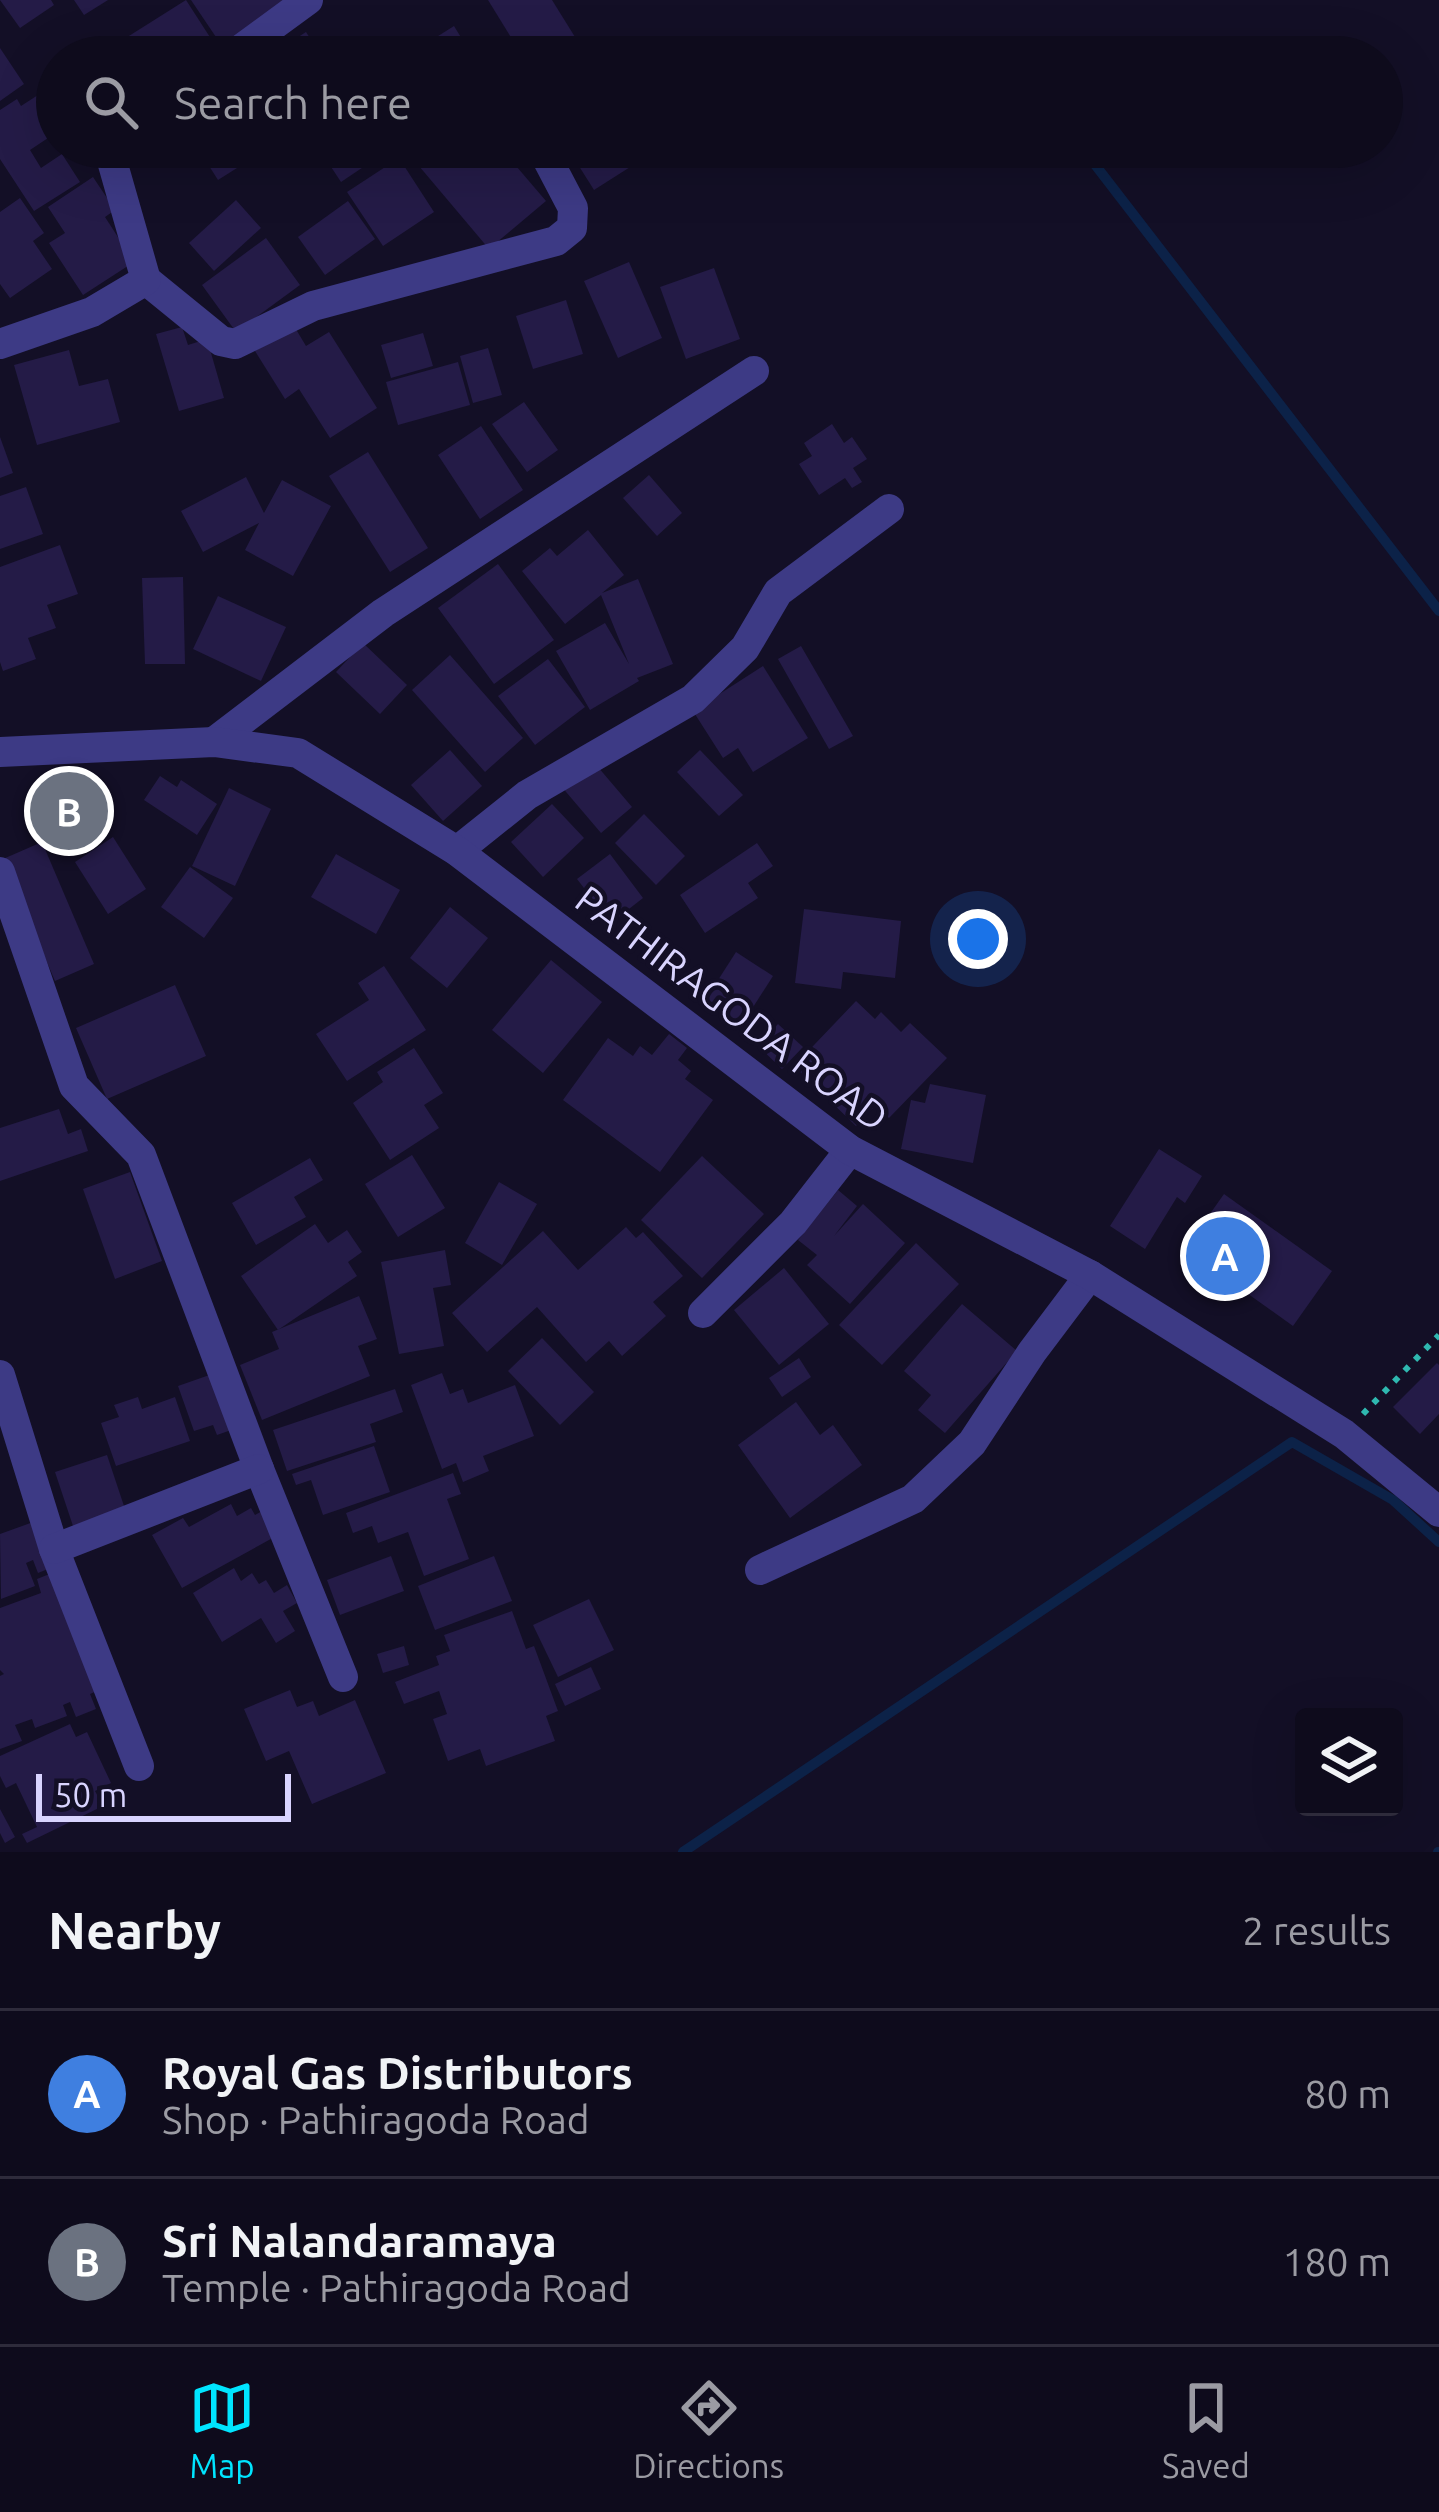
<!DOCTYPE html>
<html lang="en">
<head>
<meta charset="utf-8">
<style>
	:root { --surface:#0e0b1c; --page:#1c1929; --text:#f1f3f6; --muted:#9b9ba3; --line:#2e2b3b; --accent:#00e5ff }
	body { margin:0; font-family:Ubuntu,sans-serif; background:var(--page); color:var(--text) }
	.controls { position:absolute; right:36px; bottom:36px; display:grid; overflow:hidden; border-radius:12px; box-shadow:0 12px 48px #0002 }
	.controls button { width:108px; height:108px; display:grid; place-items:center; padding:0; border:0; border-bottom:3px solid var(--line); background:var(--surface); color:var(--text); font:60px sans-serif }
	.scale { position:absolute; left:36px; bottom:30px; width:255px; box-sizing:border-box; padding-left:12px; border:6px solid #d9d4ff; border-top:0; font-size:33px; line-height:42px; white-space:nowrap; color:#d9d4ff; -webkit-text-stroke:9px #130f26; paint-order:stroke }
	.you { position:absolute; left:978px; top:939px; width:42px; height:42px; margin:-30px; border:9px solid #fff; border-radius:50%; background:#1a73e8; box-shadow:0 0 0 18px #1a73e833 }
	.badge { display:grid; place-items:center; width:78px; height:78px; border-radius:50%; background:var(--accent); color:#fff; font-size:39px; font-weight:700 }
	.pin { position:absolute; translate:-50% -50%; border:6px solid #fff; box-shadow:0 3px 12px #0006 }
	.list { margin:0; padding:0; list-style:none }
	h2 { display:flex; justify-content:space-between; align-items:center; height:156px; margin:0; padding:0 48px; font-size:51px }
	h2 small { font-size:39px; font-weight:400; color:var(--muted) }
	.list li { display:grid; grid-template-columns:78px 1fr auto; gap:36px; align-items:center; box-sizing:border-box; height:168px; padding:0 48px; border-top:3px solid var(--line) }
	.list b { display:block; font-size:45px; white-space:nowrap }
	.list p { margin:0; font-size:39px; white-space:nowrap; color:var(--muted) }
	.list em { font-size:39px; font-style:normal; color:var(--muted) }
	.icon { flex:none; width:66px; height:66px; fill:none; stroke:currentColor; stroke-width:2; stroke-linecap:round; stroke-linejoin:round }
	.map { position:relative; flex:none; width:1439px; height:1852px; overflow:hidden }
	.search { position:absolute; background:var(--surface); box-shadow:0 12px 48px #0002; left:36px; right:36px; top:36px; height:132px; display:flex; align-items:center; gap:30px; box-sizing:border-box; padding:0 42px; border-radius:66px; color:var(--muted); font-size:45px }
	.sheet { height:492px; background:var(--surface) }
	nav { display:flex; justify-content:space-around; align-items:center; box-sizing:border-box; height:168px; border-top:3px solid var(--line); background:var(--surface); font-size:33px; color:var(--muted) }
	nav a { display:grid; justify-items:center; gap:6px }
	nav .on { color:var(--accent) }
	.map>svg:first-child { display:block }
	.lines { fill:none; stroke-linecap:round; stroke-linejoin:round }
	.stream { stroke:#0c2248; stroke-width:10 }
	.building { fill:#241b47 }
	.path { stroke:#2fb8b0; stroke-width:6; stroke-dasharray:6 9; stroke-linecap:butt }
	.minor { stroke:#3d3a85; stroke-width:30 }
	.tertiary { stroke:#3d3a85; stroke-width:30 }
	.labels { text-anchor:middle; stroke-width:9; stroke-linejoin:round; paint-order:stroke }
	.street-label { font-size:39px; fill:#d9d4ff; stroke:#130f26 }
</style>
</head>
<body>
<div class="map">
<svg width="1439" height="1852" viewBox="0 0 1439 1852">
	<rect width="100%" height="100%" fill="#130f26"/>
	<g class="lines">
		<!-- stream -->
		<g class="stream">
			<path d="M 971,52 L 977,57"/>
			<path d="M 1077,147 L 1093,162 L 1439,611"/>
			<path d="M 683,1852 L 1292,1442 L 1393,1500 L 1439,1542"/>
			<path d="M 1438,1852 L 1439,1852"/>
		</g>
	</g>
	<!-- building -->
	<g class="building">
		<path d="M 0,0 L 51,0 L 54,5 L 20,28 Z"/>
		<path d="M 74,0 L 108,0 L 84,15 Z"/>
		<path d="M 186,0 L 215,45 L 197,57 L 131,57 L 121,41 Z"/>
		<path d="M 191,0 L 292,0 L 222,46 Z"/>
		<path d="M 488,0 L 552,0 L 575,37 L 543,57 L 523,57 Z"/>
		<path d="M 454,26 L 473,57 L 405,57 Z"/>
		<path d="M 306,32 L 322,57 L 267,57 Z"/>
		<path d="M 0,48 L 24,84 L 0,101 Z"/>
		<path d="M 38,95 L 57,124 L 57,132 L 30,150 L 41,168 L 62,154 L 80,182 L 34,211 L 0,159 L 0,110 L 17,99 L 21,106 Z"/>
		<path d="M 197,147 L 270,147 L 218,180 Z"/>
		<path d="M 318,147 L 393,147 L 341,182 Z"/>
		<path d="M 396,147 L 431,147 L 406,163 Z"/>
		<path d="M 442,147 L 500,147 L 546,201 L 489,249 L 419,166 Z"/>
		<path d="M 567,147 L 629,147 L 638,162 L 594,190 Z"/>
		<path d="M 399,158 L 434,212 L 383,246 L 347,192 Z"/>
		<path d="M 93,177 L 115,210 L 105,217 L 134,262 L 83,295 L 49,243 L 65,233 L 48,207 Z"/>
		<path d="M 20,198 L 44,233 L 33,241 L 52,269 L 10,298 L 0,284 L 0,212 Z"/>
		<path d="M 236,200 L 261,228 L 214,271 L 189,243 Z"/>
		<path d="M 348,201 L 375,239 L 325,275 L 298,237 Z"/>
		<path d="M 266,238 L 300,285 L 236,332 L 202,285 Z"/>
		<path d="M 629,262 L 662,338 L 618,358 L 584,281 Z"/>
		<path d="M 714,268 L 740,339 L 686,359 L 660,287 Z"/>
		<path d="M 566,300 L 583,354 L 533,369 L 516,316 Z"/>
		<path d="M 294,326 L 306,346 L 329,332 L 377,408 L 330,438 L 299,389 L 285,399 L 255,351 Z"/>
		<path d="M 182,327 L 188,345 L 207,339 L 224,398 L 179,411 L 156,334 Z"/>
		<path d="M 423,333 L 433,366 L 391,378 L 381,345 Z"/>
		<path d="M 488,348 L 502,395 L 473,403 L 460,356 Z"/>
		<path d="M 69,350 L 79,386 L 108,379 L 120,422 L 37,445 L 14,365 Z"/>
		<path d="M 458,362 L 470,405 L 398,425 L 386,382 Z"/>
		<path d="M 524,402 L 558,450 L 527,472 L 492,424 Z"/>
		<path d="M 832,424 L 844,443 L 852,437 L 867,459 L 853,468 L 862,482 L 852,488 L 845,478 L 819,495 L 799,464 L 812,456 L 804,443 Z"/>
		<path d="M 481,426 L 523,490 L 480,519 L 438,455 Z"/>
		<path d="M 0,437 L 13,473 L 0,478 Z"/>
		<path d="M 368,452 L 428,548 L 390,572 L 329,476 Z"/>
		<path d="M 649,475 L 682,513 L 657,536 L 623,498 Z"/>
		<path d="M 246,477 L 264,513 L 282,480 L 331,506 L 293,576 L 245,550 L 259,523 L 203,552 L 181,511 Z"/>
		<path d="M 26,487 L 43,534 L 0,549 L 0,496 Z"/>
		<path d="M 588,530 L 624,575 L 602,593 L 638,579 L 673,664 L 637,678 L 639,681 L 590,710 L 556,651 L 605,623 L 629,664 L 601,595 L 565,624 L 522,571 L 550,548 L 557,556 Z"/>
		<path d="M 60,545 L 78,594 L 47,605 L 56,628 L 28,638 L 36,659 L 3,671 L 0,662 L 0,567 Z"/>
		<path d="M 498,564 L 554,640 L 494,684 L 438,608 Z"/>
		<path d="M 183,577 L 185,664 L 145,664 L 142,578 Z"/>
		<path d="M 218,596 L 286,627 L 261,681 L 193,649 Z"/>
		<path d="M 363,643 L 407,685 L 380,714 L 336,672 Z"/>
		<path d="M 801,646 L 853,736 L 829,749 L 778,659 Z"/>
		<path d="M 450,655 L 523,738 L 485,772 L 412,690 Z"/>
		<path d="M 548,659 L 585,707 L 535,745 L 498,696 Z"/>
		<path d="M 763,666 L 808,738 L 753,772 L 738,748 L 723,758 L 693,711 Z"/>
		<path d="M 450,750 L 482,786 L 443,821 L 411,785 Z"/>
		<path d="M 700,750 L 743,795 L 719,816 L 677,772 Z"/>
		<path d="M 592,760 L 632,807 L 601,833 L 561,786 Z"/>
		<path d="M 160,776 L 177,787 L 181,780 L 217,804 L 197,835 L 144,800 Z"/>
		<path d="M 229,788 L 271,809 L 235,886 L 192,866 Z"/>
		<path d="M 552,804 L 584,838 L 543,877 L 511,842 Z"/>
		<path d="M 644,814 L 685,856 L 656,885 L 615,843 Z"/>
		<path d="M 113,837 L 146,889 L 108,914 L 75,862 Z"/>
		<path d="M 42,842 L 94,964 L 55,981 L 3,859 Z"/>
		<path d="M 757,843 L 773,866 L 748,883 L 758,898 L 705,933 L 680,895 Z"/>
		<path d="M 336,854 L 400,890 L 376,934 L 311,897 Z"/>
		<path d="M 610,854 L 643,898 L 611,923 L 577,879 Z"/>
		<path d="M 190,867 L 233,898 L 204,938 L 161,907 Z"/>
		<path d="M 450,907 L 488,938 L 447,988 L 410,958 Z"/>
		<path d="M 804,909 L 901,921 L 895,978 L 843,972 L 841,989 L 795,983 Z"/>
		<path d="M 736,952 L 773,976 L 741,1026 L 704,1002 Z"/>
		<path d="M 551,960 L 602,1002 L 543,1073 L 492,1030 Z"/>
		<path d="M 384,966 L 426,1030 L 347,1081 L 316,1034 L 369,1000 L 358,983 Z"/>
		<path d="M 175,985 L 206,1056 L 107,1099 L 76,1028 Z"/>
		<path d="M 856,1001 L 875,1019 L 881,1012 L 901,1032 L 910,1023 L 947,1058 L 889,1118 L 876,1105 L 856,1126 L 794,1066 Z"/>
		<path d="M 778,1024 L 803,1047 L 782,1069 L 758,1046 Z"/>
		<path d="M 669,1034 L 687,1048 L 678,1060 L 691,1071 L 685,1079 L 713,1100 L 660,1172 L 563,1100 L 608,1038 L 633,1056 L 640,1046 L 652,1055 Z"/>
		<path d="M 414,1048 L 443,1093 L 424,1105 L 439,1128 L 390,1160 L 353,1103 L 383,1082 L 377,1072 Z"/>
		<path d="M 930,1084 L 986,1095 L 973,1163 L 901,1149 L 911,1100 L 925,1103 Z"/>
		<path d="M 59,1109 L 68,1134 L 81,1129 L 88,1151 L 0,1181 L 0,1128 Z"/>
		<path d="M 1159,1149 L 1202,1176 L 1185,1203 L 1177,1197 L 1145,1249 L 1110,1226 Z"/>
		<path d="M 412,1155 L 445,1208 L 398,1237 L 365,1184 Z"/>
		<path d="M 702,1156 L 764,1214 L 702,1278 L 641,1220 Z"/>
		<path d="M 310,1158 L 323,1180 L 294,1197 L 306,1217 L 256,1245 L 232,1203 Z"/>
		<path d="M 130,1172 L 162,1261 L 115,1279 L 83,1189 Z"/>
		<path d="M 499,1182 L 537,1204 L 502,1265 L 465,1243 Z"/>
		<path d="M 838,1190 L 857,1206 L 834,1236 L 863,1204 L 905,1243 L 850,1304 L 807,1265 L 817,1255 L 798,1240 Z"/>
		<path d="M 1224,1194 L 1332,1271 L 1293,1326 L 1185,1249 Z"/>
		<path d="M 315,1224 L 328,1243 L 347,1230 L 362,1252 L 348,1262 L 357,1276 L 278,1330 L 241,1276 Z"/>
		<path d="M 626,1227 L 636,1238 L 643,1232 L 683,1276 L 653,1302 L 666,1316 L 622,1356 L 609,1341 L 586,1362 L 537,1307 L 487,1352 L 452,1313 L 543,1231 L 578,1270 Z"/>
		<path d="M 916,1243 L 959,1284 L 882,1365 L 839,1325 Z"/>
		<path d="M 445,1250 L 451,1285 L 433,1288 L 444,1346 L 399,1354 L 381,1262 Z"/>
		<path d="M 784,1268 L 829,1324 L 779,1365 L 734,1310 Z"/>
		<path d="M 359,1296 L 377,1339 L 358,1346 L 370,1376 L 262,1420 L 240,1365 L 279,1349 L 272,1332 Z"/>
		<path d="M 962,1304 L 1017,1351 L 945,1433 L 918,1410 L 931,1395 L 904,1371 Z"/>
		<path d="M 542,1338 L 594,1392 L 560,1425 L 508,1371 Z"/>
		<path d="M 799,1358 L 811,1377 L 782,1397 L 769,1378 Z"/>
		<path d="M 1437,1363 L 1439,1365 L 1439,1414 L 1420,1434 L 1393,1407 Z"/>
		<path d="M 218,1372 L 237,1428 L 217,1435 L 213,1425 L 194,1431 L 178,1386 Z"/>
		<path d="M 442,1373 L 450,1394 L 463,1389 L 468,1403 L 515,1385 L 534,1436 L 483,1456 L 489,1471 L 463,1482 L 456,1463 L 442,1469 L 411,1385 Z"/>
		<path d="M 395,1389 L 403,1412 L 370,1424 L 376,1442 L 287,1471 L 273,1430 Z"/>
		<path d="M 138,1397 L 142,1409 L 175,1397 L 190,1441 L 116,1466 L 101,1423 L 119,1417 L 114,1405 Z"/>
		<path d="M 796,1402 L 820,1435 L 833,1425 L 862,1465 L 790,1518 L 738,1445 Z"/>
		<path d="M 374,1446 L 390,1492 L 323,1515 L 311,1480 L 296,1485 L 292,1474 Z"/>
		<path d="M 107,1455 L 125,1509 L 73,1526 L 55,1472 Z"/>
		<path d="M 453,1473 L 461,1494 L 447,1499 L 469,1559 L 424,1576 L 408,1532 L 378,1543 L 372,1526 L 353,1533 L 346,1513 Z"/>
		<path d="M 231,1504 L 237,1516 L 251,1508 L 255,1515 L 264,1510 L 278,1535 L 182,1588 L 152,1535 L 183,1518 L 189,1527 Z"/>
		<path d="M 36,1521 L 53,1567 L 38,1573 L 33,1560 L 26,1563 L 35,1586 L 1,1599 L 0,1534 Z"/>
		<path d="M 391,1556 L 404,1591 L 340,1615 L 327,1580 Z"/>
		<path d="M 494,1556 L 512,1601 L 435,1630 L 418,1586 Z"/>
		<path d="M 234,1568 L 241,1581 L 252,1573 L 259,1584 L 266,1580 L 274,1593 L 287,1585 L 297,1603 L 283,1611 L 295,1631 L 276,1643 L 261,1618 L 222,1642 L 193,1593 Z"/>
		<path d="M 57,1571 L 102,1689 L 90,1694 L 96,1709 L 76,1717 L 70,1702 L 63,1705 L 67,1716 L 35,1728 L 32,1719 L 15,1725 L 22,1741 L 0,1749 L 0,1676 L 4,1674 L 0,1670 L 0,1608 L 41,1593 L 37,1579 Z"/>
		<path d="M 589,1599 L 614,1650 L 558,1677 L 533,1625 Z"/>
		<path d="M 512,1611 L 526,1649 L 534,1646 L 558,1711 L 546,1716 L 555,1741 L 486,1766 L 480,1749 L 448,1761 L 433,1719 L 447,1714 L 439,1691 L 404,1704 L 395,1682 L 439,1665 L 436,1656 L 450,1651 L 444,1635 Z"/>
		<path d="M 404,1646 L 409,1665 L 383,1673 L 377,1654 Z"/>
		<path d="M 591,1667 L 601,1689 L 565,1706 L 555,1684 Z"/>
		<path d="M 290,1690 L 297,1707 L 313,1701 L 319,1716 L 355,1700 L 386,1773 L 312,1804 L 289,1751 L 266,1761 L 244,1709 Z"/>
		<path d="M 70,1724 L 76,1737 L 87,1732 L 111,1783 L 95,1791 L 103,1806 L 27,1843 L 22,1834 L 37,1827 L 16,1783 L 6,1788 L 0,1776 L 0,1756 Z"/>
		<path d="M 0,1809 L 15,1837 L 5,1843 L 0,1833 Z"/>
	</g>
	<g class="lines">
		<!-- path -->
		<path class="path" d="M 1363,1414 L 1439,1335"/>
		<!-- minor -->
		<g class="minor">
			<path d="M 230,57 L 308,0"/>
			<path d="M 146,280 L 221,341 L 235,344 L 313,306 L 556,241 L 572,228 L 573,208 L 541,147"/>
			<path d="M 0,344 L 92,312 L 146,280 L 112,161 L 113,147"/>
			<path d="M 214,742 L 383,613 L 754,371"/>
			<path d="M 457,851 L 527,795 L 693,699 L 745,648 L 778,592 L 889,509"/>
			<path d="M 0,872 L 74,1086 L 141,1155 L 259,1469 L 343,1677"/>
			<path d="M 703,1313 L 793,1223 L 850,1150"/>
			<path d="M 0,1375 L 54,1549 L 139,1766"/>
			<path d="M 54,1549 L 259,1469"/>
			<path d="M 760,1570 L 913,1499 L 972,1443 L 1032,1352 L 1090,1275"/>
		</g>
		<!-- tertiary -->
		<path class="tertiary" d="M 0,752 L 214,742 L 298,753 L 457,851 L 850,1150 L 1090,1275 L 1344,1434 L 1439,1512"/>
	</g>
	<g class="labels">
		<!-- street labels -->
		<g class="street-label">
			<text transform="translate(732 1008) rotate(37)" y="14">PATHIRAGODA ROAD</text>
		</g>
	</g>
</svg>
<div class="controls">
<button><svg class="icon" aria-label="layers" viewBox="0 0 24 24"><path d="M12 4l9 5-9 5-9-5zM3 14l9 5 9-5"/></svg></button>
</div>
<div class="scale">50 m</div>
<div class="you"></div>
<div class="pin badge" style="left:1225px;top:1256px;background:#3f7fe0">A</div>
<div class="pin badge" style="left:69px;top:811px;background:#6b7280">B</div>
<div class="search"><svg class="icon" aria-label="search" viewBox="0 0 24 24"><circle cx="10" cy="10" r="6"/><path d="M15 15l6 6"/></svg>Search here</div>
</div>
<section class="sheet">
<h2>Nearby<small>2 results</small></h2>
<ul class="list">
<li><span class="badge" style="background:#3f7fe0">A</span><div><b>Royal Gas Distributors</b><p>Shop · Pathiragoda Road</p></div><em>80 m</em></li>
<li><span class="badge" style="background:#6b7280">B</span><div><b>Sri Nalandaramaya</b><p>Temple · Pathiragoda Road</p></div><em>180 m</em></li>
</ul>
</section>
<nav>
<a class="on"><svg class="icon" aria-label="map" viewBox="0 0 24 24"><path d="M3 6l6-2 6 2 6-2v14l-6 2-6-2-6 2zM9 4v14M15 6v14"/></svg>Map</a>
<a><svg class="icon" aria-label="directions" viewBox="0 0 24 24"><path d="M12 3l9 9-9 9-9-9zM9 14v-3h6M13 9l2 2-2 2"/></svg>Directions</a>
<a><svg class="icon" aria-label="saved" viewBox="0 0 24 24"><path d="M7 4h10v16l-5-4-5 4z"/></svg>Saved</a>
</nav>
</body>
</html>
